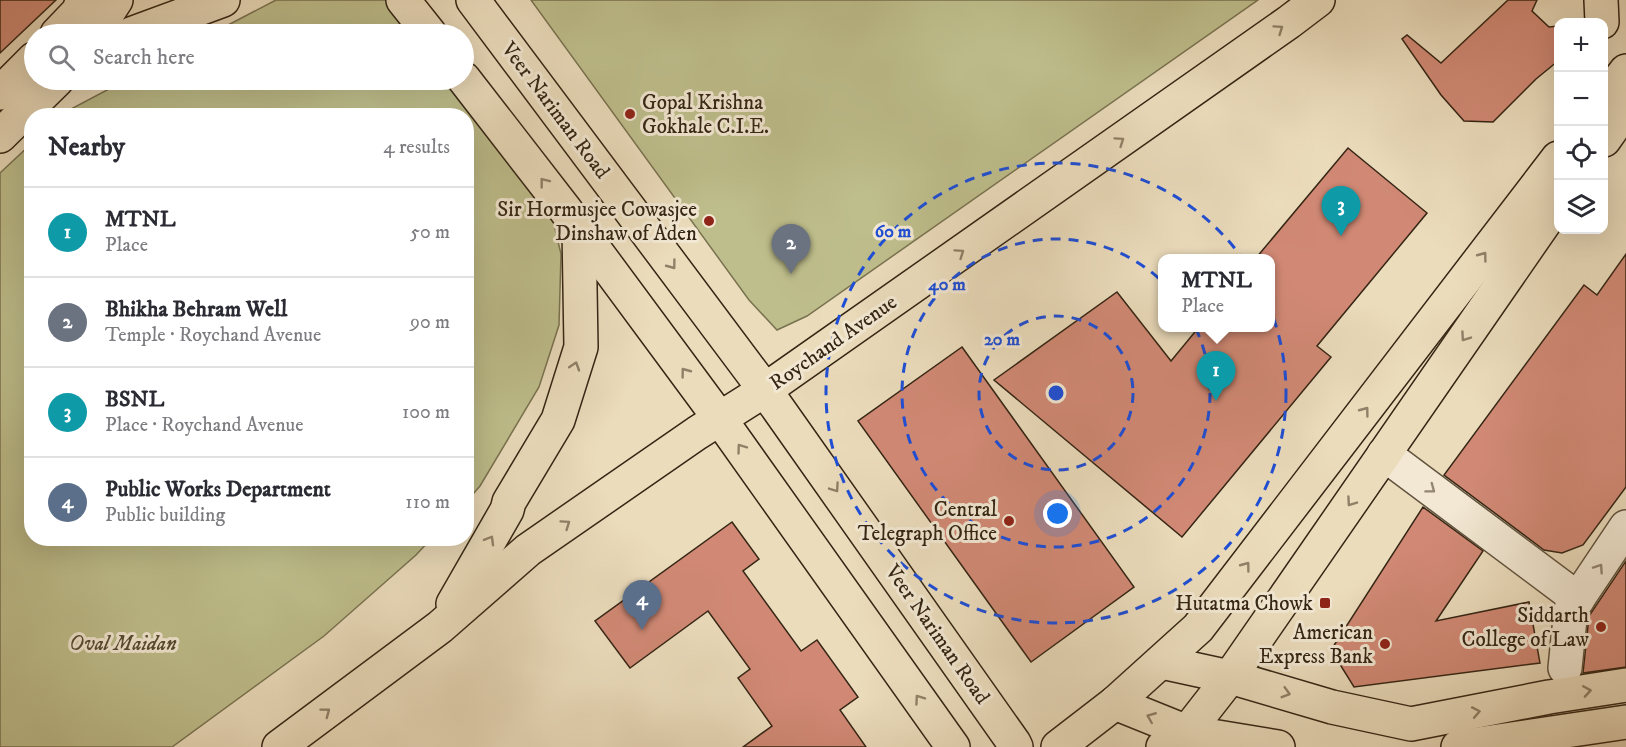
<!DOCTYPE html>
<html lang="en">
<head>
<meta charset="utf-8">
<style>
	:root { --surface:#fff; --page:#f7f7f7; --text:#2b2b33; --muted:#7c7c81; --line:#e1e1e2; --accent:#0f766e }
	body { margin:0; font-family:"IM FELL DW Pica",serif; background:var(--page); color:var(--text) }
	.controls { position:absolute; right:18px; top:18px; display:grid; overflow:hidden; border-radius:12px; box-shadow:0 6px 24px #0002 }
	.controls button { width:54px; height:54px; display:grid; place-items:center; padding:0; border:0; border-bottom:2px solid var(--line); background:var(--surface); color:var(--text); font:30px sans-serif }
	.you { position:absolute; left:1058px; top:514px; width:21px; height:21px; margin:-15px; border:4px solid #fff; border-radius:50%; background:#1a73e8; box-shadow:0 0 0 9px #1a73e833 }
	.badge { display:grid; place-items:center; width:39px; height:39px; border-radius:50%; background:var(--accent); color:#fff; font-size:20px; font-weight:700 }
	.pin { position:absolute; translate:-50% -50px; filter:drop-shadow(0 2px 3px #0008) }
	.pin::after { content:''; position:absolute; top:32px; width:21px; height:18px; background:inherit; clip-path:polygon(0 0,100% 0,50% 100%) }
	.popup { position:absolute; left:1158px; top:254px; width:117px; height:78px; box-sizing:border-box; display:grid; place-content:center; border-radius:12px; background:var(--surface); filter:drop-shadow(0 2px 4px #0005); font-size:20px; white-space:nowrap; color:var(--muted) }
	.popup b { font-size:22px; color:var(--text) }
	.popup::after { content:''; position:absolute; left:50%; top:100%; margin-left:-12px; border:12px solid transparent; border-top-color:var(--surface) }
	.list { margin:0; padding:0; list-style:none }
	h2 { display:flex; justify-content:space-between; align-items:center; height:78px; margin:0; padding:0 24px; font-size:26px }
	h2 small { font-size:20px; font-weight:400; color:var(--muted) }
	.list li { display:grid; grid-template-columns:39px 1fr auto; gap:18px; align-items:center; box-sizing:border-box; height:90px; padding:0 24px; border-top:2px solid var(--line) }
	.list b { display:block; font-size:22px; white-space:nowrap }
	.list p { margin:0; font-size:20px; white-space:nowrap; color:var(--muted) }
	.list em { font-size:20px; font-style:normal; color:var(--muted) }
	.icon { flex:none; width:33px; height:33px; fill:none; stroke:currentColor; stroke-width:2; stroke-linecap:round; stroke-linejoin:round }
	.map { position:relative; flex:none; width:1626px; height:747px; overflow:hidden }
	.search { position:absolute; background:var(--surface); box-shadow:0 6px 24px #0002; left:24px; top:24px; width:450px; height:66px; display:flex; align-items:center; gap:15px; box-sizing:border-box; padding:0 21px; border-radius:33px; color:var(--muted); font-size:22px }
	.panel { position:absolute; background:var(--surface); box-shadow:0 6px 24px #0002; left:24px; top:108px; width:450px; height:438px; border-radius:24px }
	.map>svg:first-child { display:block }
	.green { fill:#bebe8c; stroke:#797250; stroke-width:1.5 }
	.building { fill:#d18975; stroke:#342514; stroke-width:1.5 }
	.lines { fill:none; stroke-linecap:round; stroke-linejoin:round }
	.minor-casing { stroke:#62533e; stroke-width:36 }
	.major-casing { stroke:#342514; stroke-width:36 }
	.minor { stroke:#f2e8d3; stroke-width:33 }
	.major { stroke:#ebdcbc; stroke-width:33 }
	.oneway { stroke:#908068 }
	.oneway2 { stroke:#938674 }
	.ring { fill:none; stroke:#1d4ed8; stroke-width:3; stroke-dasharray:10 8 }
	.poi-dot { fill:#8f2418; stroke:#f2e8d3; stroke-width:2 }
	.labels { text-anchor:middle; stroke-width:6; stroke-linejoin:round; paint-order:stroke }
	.poi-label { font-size:21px; fill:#342514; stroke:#f2e8d3; text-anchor:end }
	.street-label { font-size:21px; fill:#342514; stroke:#f2e8d3 }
	.park-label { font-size:21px; font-style:italic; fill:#564b32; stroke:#f2e8d3 }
	.centre { fill:#1d4ed8; stroke:#f2e8d3; stroke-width:3 }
	.ring-label { font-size:18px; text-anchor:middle; font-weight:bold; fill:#1d4ed8; stroke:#f2e8d3; stroke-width:6; stroke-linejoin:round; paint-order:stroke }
</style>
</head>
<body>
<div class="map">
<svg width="1626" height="747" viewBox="0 0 1626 747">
	<rect width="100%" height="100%" fill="#ebdcbc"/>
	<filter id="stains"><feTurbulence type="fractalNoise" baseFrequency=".00333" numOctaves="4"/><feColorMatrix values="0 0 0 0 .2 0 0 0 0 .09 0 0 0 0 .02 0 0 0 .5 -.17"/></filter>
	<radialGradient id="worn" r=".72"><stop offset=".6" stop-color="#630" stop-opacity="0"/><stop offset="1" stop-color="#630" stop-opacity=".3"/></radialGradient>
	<!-- green -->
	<g class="green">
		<path d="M 276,0 L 390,0 L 426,34 L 211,34 Z"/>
		<path d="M 531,0 L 1258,0 L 807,316 L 777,330 L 749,300 Z"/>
		<path d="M 126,80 L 463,80 L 548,199 L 561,254 L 559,325 L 539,387 L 480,486 L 467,501 L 466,116 L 63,116 L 69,110 Z"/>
		<path d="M 31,144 L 32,538 L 431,539 L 416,555 L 324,636 L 172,747 L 0,747 L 0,173 Z"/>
	</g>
	<!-- building -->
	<g class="building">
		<path d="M 0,0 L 56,0 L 0,53 Z"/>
		<path d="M 1508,0 L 1537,0 L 1532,11 L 1549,27 L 1558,26 L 1558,61 L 1536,79 L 1493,122 L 1464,121 L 1441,95 L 1402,39 L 1407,35 L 1441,63 Z"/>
		<path d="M 1348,148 L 1427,213 L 1317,346 L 1331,357 L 1182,537 L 994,380 L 1117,292 L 1171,361 L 1199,327 L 1270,327 L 1270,258 L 1256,258 Z"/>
		<path d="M 1626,254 L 1626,487 L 1583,545 L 1562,553 L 1544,550 L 1444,475 L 1584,285 L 1597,295 Z"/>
		<path d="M 962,347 L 1134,587 L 1031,662 L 858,421 Z"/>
		<path d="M 1423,507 L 1483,551 L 1436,621 L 1529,602 L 1540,663 L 1354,687 L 1331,650 Z"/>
		<path d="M 732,522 L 759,559 L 743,571 L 801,651 L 817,640 L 858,697 L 840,710 L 866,747 L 743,747 L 772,726 L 738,678 L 750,669 L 708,611 L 630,668 L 595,621 Z"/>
		<path d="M 1626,561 L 1626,667 L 1583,673 L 1589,616 Z"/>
	</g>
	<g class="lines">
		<!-- minor casing -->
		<g class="minor-casing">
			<g id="minor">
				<path d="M 1384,454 L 1578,599"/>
				<path d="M 1565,668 L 1571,609 L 1626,527"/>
			</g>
		</g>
		<!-- major casing -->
		<g class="major-casing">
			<g id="major">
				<path d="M 403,0 L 430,34"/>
				<path d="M 473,0 L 765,390 L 1014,743 L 1016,747"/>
				<path d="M 1601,0 L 1602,22"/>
				<path d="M 57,34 L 78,12 L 83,0"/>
				<path d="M 94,34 L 116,0"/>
				<path d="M 131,34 L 223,0"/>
				<path d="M 464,79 L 564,208 L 720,419 L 953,747"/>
				<path d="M 0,93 L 34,59"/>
				<path d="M 1604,100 L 1626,71"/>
				<path d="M 0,136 L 57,80"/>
				<path d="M 1604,140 L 1626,109"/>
				<path d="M 453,604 L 507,510 L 509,502 L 558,420 L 581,347 L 579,229"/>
				<path d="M 1161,662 L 1230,677 L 1332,707 L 1411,724 L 1549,697 L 1626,685"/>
				<path d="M 1115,703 L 1187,732 L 1278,747"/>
				<path d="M 279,747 L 440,627 L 528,550 L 697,433 L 765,390 L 1289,22 L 1318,0"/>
				<path d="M 1058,747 L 1115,703 L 1198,628 L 1558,158"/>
				<path d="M 1163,747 L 1187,732 L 1230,677 L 1558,203"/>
				<path d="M 1458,747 L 1626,722"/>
			</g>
		</g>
		<!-- minor -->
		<use href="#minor" class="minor"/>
		<!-- major -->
		<use href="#major" class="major"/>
	</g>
	<!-- one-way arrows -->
	<defs><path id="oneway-chevron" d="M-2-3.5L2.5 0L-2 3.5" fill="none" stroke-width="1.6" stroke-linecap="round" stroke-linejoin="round" transform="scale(1.5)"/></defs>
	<g class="oneway">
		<use href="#oneway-chevron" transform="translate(1279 29) rotate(-35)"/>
		<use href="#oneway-chevron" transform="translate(1120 141) rotate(-35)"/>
		<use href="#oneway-chevron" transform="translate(544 182) rotate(-128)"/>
		<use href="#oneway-chevron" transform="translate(960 253) rotate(-35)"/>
		<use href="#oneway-chevron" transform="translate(1483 256) rotate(-53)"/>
		<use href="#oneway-chevron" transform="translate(672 265) rotate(53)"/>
		<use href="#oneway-chevron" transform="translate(1465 337) rotate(125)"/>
		<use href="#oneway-chevron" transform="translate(575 366) rotate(-72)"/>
		<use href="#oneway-chevron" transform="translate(685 372) rotate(-127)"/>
		<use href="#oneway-chevron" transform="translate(1365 411) rotate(-53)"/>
		<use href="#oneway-chevron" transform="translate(741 448) rotate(-126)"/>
		<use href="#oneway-chevron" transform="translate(835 488) rotate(55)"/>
		<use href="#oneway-chevron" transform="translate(1351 502) rotate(125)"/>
		<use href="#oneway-chevron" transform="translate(566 524) rotate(-35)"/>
		<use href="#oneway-chevron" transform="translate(490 540) rotate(-60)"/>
		<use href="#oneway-chevron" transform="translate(1246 566) rotate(-53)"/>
		<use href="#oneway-chevron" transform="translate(1587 691) rotate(-9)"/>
		<use href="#oneway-chevron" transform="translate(1286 693) rotate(16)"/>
		<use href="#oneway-chevron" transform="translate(919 699) rotate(-125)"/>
		<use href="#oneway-chevron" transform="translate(326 712) rotate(-37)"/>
		<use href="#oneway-chevron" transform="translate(1476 712) rotate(-11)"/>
		<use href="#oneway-chevron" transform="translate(1151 717) rotate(-158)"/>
	</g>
	<g class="oneway2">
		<use href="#oneway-chevron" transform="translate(1431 489) rotate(37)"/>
		<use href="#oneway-chevron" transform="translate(1599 568) rotate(-56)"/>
	</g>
	<!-- distance rings -->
	<g class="ring">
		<circle cx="1056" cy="393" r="77"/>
		<circle cx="1056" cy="393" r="154"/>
		<circle cx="1056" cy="393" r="230"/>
	</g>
	<!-- markers -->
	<g class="poi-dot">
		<circle cx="630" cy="114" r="6"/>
		<circle cx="709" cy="221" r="6"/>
		<circle cx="1009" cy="521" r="6"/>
		<rect x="1319" y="597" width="12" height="12" rx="3"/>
		<circle cx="1601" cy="627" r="6"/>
		<circle cx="1385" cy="644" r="6"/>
	</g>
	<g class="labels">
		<!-- poi labels -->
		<g class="poi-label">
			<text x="642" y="109" text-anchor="start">Gopal Krishna<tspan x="642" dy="24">Gokhale C.I.E.</tspan></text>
			<text x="697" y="216">Sir Hormusjee Cowasjee<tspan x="697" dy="24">Dinshaw of Aden</tspan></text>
			<text x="997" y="516">Central<tspan x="997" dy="24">Telegraph Office</tspan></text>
			<text x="1313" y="610">Hutatma Chowk</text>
			<text x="1589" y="622">Siddarth<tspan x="1589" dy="24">College of Law</tspan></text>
			<text x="1373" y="639">American<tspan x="1373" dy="24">Express Bank</tspan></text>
		</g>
		<!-- street labels -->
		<g class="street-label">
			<text transform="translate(556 110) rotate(53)" y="7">Veer Nariman Road</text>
			<text transform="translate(833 342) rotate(-35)" y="7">Roychand Avenue</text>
			<text transform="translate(938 634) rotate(55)" y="7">Veer Nariman Road</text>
		</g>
		<!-- park labels -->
		<g class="park-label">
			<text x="123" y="650">Oval Maidan</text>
		</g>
	</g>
	<circle cx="1056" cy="393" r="9" class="centre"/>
	<g class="ring-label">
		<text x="893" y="237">60 m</text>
		<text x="947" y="290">40 m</text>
		<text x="1002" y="345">20 m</text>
	</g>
	<rect width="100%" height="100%" filter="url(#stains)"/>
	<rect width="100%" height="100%" fill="url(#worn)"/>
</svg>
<div class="controls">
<button>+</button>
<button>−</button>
<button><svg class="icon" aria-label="locate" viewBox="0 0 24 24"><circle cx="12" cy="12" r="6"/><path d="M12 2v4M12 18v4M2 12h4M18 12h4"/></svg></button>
<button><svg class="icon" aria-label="layers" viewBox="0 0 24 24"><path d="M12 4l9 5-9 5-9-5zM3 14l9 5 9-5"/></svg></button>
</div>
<div class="you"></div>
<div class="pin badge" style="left:1216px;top:401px;background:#0f9aa8">1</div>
<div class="popup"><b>MTNL</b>Place</div>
<div class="pin badge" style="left:791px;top:274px;background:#6b7280">2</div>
<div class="pin badge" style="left:1341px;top:236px;background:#0f9aa8">3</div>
<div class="pin badge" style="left:642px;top:630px;background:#5c6f8a">4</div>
<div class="search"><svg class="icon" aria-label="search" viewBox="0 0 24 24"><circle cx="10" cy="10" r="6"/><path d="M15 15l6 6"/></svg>Search here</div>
<section class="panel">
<h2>Nearby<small>4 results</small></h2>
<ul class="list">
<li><span class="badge" style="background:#0f9aa8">1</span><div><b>MTNL</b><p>Place</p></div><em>50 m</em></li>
<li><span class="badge" style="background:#6b7280">2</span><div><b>Bhikha Behram Well</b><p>Temple · Roychand Avenue</p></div><em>90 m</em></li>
<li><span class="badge" style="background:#0f9aa8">3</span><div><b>BSNL</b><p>Place · Roychand Avenue</p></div><em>100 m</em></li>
<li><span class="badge" style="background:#5c6f8a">4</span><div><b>Public Works Department</b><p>Public building</p></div><em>110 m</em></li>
</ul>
</section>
</div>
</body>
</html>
